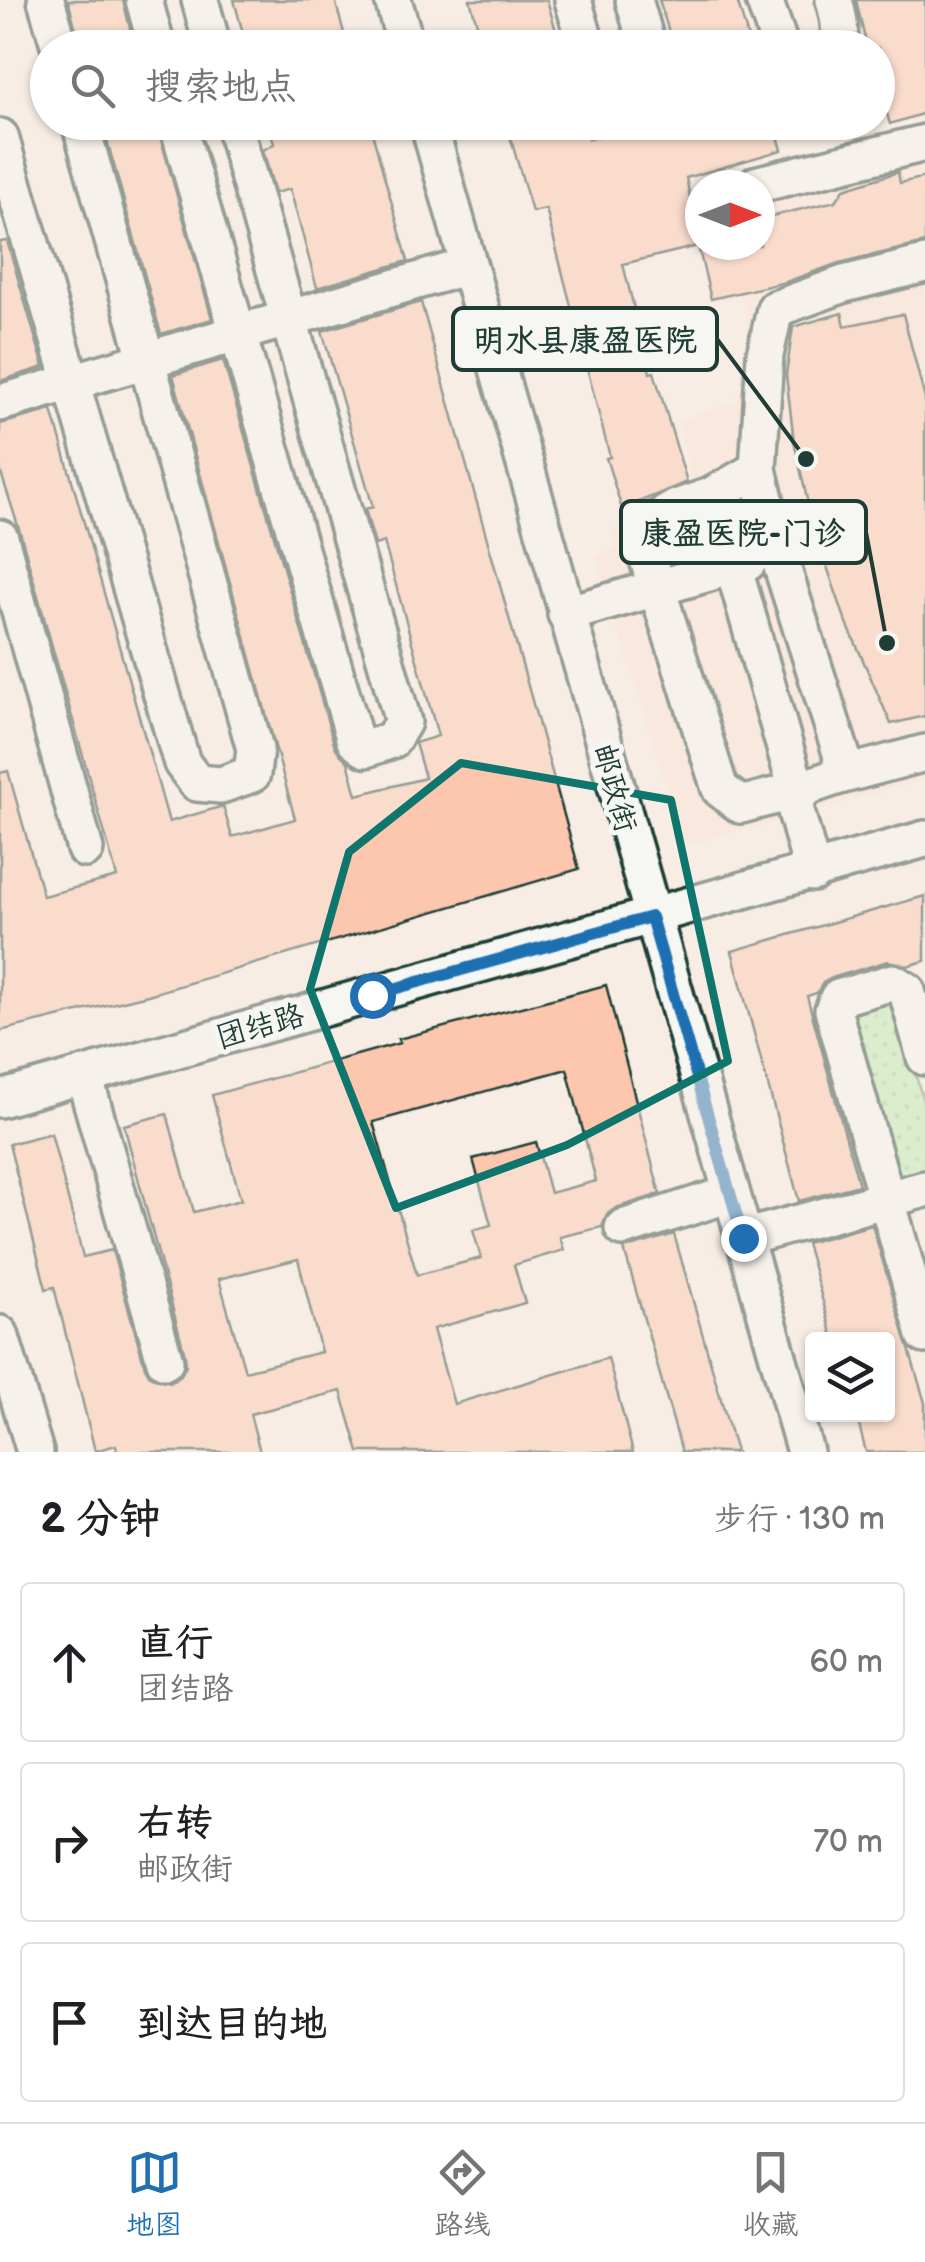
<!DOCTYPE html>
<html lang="zh">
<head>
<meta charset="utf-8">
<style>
	:root { --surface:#fff; --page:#f2f2f2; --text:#202124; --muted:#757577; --line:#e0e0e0; --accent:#1f6fb2 }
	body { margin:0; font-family:"Balsamiq Sans","LXGW WenKai TC",sans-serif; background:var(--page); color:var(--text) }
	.controls { position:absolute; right:30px; bottom:30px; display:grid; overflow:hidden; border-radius:10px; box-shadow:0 2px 8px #0004 }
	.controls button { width:90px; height:90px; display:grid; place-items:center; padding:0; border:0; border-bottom:2px solid var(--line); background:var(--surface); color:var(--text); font:50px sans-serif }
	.compass { position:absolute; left:685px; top:170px; width:90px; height:90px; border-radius:50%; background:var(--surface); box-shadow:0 2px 8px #0004; rotate:90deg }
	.stop { position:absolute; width:30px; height:30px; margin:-22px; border:8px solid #1f6fb2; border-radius:50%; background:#fff }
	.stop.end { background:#1f6fb2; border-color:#fff; box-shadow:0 2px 10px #0008 }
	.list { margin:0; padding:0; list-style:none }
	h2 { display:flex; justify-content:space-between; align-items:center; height:130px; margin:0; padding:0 40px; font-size:42px }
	h2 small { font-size:32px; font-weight:400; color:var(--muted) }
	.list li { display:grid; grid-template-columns:65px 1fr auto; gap:30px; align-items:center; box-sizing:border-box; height:160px; margin:0 20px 20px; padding:0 20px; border:2px solid var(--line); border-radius:10px }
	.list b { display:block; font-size:38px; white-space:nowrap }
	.list p { margin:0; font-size:32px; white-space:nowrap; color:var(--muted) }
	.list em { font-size:32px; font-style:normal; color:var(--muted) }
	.icon { flex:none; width:55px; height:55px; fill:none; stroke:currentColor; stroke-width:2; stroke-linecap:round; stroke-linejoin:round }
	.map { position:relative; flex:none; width:925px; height:1452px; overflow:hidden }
	.search { position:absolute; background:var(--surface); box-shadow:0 2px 8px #0004; left:30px; right:30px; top:30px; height:110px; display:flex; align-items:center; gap:25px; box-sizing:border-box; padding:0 35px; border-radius:55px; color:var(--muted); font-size:38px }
	.sheet { height:670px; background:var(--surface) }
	nav { display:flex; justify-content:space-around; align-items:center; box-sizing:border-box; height:140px; border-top:2px solid var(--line); background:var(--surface); font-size:28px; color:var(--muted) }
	nav a { display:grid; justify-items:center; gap:5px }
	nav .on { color:var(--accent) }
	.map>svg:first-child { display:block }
	.built { fill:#f9e2d5 }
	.grass { fill:url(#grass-dots); stroke:#6c9572; stroke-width:2.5 }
	.building { fill:#fdc7af; stroke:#1f3d34; stroke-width:2.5; fill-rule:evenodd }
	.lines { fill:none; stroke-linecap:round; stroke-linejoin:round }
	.minor-casing { stroke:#1f3d34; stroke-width:42 }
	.minor { stroke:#f6f6f2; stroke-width:35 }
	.route { stroke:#1f6fb2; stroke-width:12 }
	.marked { fill:none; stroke:#0f766e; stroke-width:8; stroke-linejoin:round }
	.labels { text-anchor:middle; stroke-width:10; stroke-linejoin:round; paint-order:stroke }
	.street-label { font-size:30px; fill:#1f3d34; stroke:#f6f6f2 }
	.leader { fill:none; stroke:#1f3d34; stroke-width:4 }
	.callout-dot { fill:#1f3d34; stroke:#f6f6f2; stroke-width:4 }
	.callout { fill:#f6f6f2; stroke:#1f3d34; stroke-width:4 }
	.callout-label { font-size:32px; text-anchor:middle; font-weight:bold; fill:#1f3d34 }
</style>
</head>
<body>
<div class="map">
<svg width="925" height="1452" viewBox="0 0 925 1452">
	<defs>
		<pattern id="grass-dots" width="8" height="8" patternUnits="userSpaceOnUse" patternTransform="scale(2.5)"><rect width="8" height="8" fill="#b8edaf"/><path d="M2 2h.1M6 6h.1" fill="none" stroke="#9ecc97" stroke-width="1.8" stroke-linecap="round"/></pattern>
	</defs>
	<rect width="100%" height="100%" fill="#f7ede5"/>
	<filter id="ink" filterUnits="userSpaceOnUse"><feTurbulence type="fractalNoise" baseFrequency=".01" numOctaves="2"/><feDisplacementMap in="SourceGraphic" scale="20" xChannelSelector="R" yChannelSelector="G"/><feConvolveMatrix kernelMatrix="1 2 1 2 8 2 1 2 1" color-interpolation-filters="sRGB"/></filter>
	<g filter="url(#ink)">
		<!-- built -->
		<path class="built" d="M 925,125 L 925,779 L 685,846 L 596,556 L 616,549 L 611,530 L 627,519 L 697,496 L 677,421 L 736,402 L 753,346 L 739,285 L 760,245 L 760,185 L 716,185 L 716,179 Z"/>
		<!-- grass -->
		<path class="grass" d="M 887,1004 L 899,1014 L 925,1108 L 925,1170 L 898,1177 L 850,1010 Z"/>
		<!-- building -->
		<g class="building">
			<path d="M 68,0 L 123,0 L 135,48 L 81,48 Z"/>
			<path d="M 234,0 L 335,0 L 348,48 L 247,48 Z"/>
			<path d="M 470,0 L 547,0 L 561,48 L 484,48 Z"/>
			<path d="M 659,0 L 737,0 L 751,48 L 674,48 Z"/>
			<path d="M 856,0 L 925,0 L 925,113 L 890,124 L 878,83 L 878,48 L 867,48 Z"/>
			<path d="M 102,122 L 156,122 L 212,319 L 161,334 Z"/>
			<path d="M 268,122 L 369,122 L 408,261 L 317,288 L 290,189 L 275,193 L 263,150 L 274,144 Z"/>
			<path d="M 506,122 L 583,122 L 588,139 L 659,122 L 774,122 L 782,150 L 686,178 L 700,245 L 760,245 L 760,219 L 836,201 L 844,189 L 898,172 L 900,183 L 925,177 L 925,243 L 839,263 L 786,282 L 711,299 L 698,246 L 623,264 L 650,373 L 654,372 L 687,482 L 622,509 L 606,458 L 610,457 L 546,209 L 532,212 Z"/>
			<path d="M 7,241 L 44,367 L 0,381 L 0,242 Z"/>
			<path d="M 421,302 L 579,869 L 148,995 L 0,1031 L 0,773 L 8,771 L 43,896 L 117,877 L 20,532 L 0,470 L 0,424 L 52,410 L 169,822 L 223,806 L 232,837 L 295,819 L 173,375 L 223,360 L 335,747 L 348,762 L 357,795 L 425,778 L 415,743 L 438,736 L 384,542 L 375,545 L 365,509 L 373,507 L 322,331 Z"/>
			<path d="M 842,313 L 845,326 L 903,314 L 925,399 L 925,716 L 891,724 L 845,619 L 813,526 L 794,441 L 786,375 L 793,327 Z"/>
			<path d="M 925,896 L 925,961 L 907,966 L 888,961 L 832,978 L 823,983 L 817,993 L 807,996 L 859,1185 L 799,1201 L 732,951 Z"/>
			<path d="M 606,985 L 660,1194 L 616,1208 L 607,1214 L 602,1227 L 560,1237 L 564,1250 L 514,1265 L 525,1303 L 433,1329 L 454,1404 L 608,1358 L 633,1452 L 359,1452 L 341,1391 L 250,1414 L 260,1452 L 117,1452 L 116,1445 L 95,1451 L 54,1287 L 46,1289 L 9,1144 L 51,1133 L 83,1257 L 112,1250 L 145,1367 L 151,1377 L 170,1382 L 181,1375 L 186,1365 L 185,1355 L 124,1125 L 167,1114 L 194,1212 L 241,1200 L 212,1095 L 400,1043 L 398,1039 ZM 567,1069 L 596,1181 L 550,1193 L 536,1142 L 473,1159 L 491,1225 L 473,1230 L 481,1258 L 417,1275 L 373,1122 ZM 298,1259 L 321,1352 L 245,1371 L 219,1279 Z"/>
			<path d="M 872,1225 L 925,1403 L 925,1452 L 866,1452 L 856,1414 L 888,1414 L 888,1340 L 834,1340 L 806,1243 Z"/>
			<path d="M 674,1234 L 736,1452 L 682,1452 L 624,1249 Z"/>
		</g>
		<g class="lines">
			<!-- minor casing -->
			<g class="minor-casing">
				<g id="minor">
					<path d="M 46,0 L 60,48"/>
					<path d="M 144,0 L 157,48"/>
					<path d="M 200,0 L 213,48"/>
					<path d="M 393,0 L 407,48"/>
					<path d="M 573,0 L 587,48"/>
					<path d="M 634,0 L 648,48"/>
					<path d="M 764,0 L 781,48"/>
					<path d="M 834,0 C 838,15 843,33 836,48"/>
					<path d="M 177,122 L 355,741 L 366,749 L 392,740 L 403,722 L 233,122"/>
					<path d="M 428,122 L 805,1452"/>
					<path d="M 0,137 L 182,763 L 197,783 L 221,785 L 252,774 L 255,749 L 80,122"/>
					<path d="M 755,185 L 925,143"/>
					<path d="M 0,403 L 468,266"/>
					<path d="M 758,469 L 713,495 L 676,508 L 654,521 L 644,547 L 720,789 L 741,805 L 801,789"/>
					<path d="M 713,495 L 793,776 L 801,789 L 839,776 L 842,756 L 778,554 L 758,469 L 765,355 L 775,309 L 844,284 L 925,264"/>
					<path d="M 0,538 L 85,849"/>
					<path d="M 566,614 L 709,573 L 715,564 L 724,569 L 748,562"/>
					<path d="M 839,776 L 925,753"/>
					<path d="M 801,789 L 795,808 L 813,873"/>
					<path d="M 925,1057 L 907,991 L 893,982 L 838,998 L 833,1010 L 925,1335"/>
					<path d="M 84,1075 L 165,1361"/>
					<path d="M 0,1099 L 925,839"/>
					<path d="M 623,1228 L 730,1194"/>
					<path d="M 743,1238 L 925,1189"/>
					<path d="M 0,1334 L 35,1452"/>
				</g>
			</g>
			<!-- minor -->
			<use href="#minor" class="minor"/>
		</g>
	</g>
	<g class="lines" filter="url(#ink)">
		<!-- route -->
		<path class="route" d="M 372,995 L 651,917 L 743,1238"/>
	</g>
	<!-- marked area -->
	<path d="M0 0H925V1452H0ZM 461,763 L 671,800 L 728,1061 L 567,1145 L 396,1208 L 310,989 L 349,852 Z" fill="#f7ede5" fill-opacity=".55" fill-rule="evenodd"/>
	<path class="marked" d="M 461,763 L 671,800 L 728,1061 L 567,1145 L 396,1208 L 310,989 L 349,852 Z"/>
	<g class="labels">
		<!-- street labels -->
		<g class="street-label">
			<text transform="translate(615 788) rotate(74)" y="10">邮政街</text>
			<text transform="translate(260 1026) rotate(-16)" y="10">团结路</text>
		</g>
	</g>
	<!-- callouts -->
	<path class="leader" d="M806 459L717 339M887 643L866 532"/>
	<g class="callout-dot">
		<circle cx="806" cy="459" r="10"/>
		<circle cx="887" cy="643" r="10"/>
	</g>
	<g class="callout">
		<rect x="453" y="308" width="264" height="62" rx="10"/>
		<rect x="621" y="501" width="245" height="62" rx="10"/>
	</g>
	<g class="callout-label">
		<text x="585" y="351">明水县康盈医院</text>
		<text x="743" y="544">康盈医院-门诊</text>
	</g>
</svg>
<div class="controls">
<button><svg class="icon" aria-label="layers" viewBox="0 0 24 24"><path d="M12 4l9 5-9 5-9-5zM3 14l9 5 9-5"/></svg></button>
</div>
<svg class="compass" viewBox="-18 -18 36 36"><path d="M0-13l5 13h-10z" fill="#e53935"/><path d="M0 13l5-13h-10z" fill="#757577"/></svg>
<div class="stop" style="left:372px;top:995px"></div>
<div class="stop end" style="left:743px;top:1238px"></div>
<div class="search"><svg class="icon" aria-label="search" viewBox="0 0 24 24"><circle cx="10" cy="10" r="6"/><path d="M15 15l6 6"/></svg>搜索地点</div>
</div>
<section class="sheet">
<h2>2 分钟<small>步行 · 130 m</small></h2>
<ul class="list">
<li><svg class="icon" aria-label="ahead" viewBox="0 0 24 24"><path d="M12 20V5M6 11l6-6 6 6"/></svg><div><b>直行</b><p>团结路</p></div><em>60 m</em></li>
<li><svg class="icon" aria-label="right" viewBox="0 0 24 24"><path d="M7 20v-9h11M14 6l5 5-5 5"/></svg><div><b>右转</b><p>邮政街</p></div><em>70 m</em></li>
<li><svg class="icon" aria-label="arrive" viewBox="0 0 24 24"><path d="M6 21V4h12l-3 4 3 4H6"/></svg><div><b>到达目的地</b></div></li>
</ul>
</section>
<nav>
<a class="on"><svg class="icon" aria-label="map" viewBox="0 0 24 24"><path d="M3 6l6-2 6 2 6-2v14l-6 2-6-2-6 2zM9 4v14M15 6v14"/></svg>地图</a>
<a><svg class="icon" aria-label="directions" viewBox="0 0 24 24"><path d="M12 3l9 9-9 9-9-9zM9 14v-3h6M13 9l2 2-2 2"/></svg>路线</a>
<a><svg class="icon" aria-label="saved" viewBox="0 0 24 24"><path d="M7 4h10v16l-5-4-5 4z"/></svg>收藏</a>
</nav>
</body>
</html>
